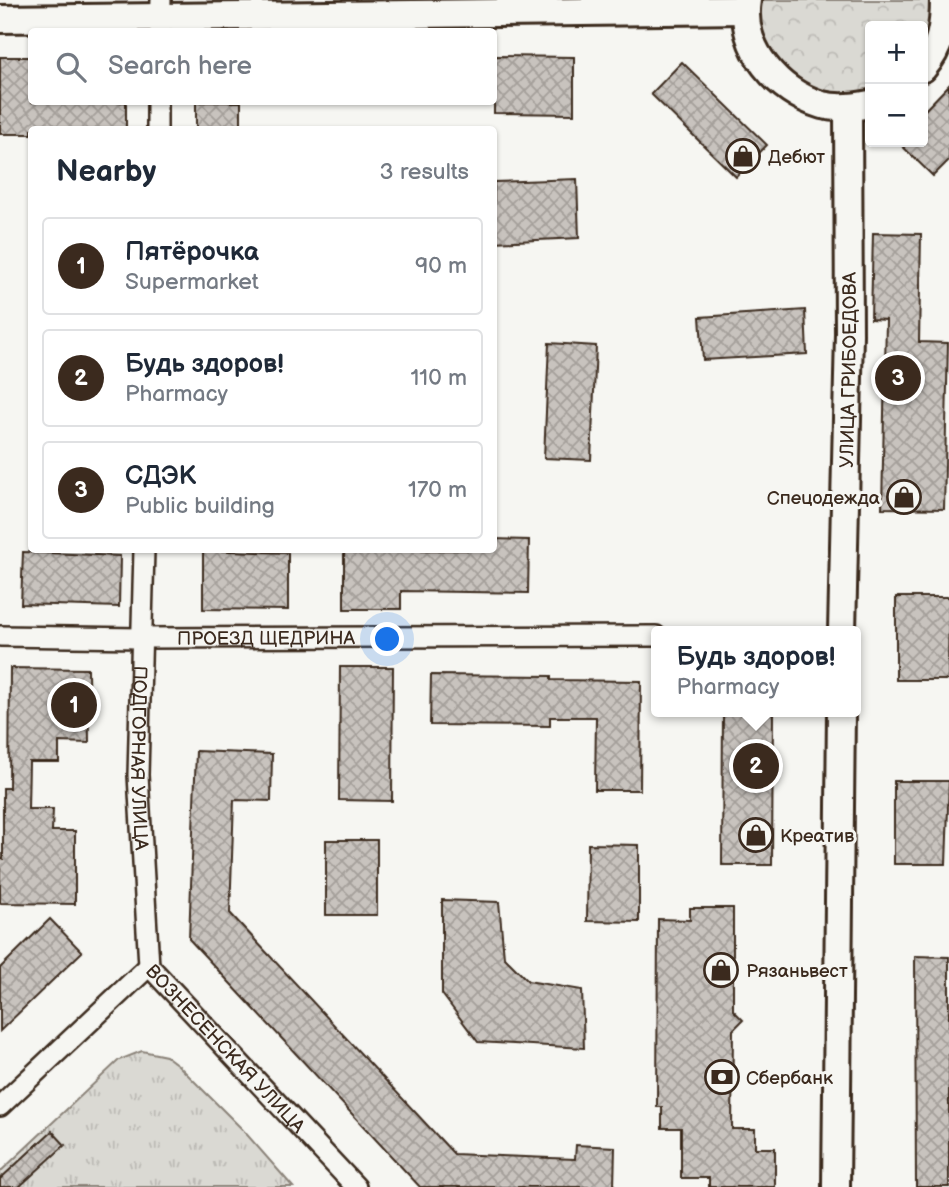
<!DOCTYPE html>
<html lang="en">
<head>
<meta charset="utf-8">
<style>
	:root { --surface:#fff; --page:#f2f2f3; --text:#1f2937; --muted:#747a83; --line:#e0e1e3; --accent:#3b2a1e }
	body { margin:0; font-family:"Balsamiq Sans",sans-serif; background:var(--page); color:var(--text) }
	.controls { position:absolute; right:21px; top:21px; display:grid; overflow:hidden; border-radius:7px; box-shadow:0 2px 5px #0004 }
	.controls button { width:63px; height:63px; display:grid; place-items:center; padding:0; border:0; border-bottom:2px solid var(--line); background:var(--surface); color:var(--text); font:35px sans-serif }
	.you { position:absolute; left:388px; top:640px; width:24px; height:24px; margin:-18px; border:5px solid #fff; border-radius:50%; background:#1a73e8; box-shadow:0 0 0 10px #1a73e833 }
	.badge { display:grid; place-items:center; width:46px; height:46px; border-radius:50%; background:var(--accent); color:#fff; font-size:23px; font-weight:700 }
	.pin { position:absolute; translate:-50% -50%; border:4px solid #fff; box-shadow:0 2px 7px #0006 }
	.popup { position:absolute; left:651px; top:626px; width:210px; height:91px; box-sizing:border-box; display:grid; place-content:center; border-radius:7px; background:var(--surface); filter:drop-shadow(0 2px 5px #0005); font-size:23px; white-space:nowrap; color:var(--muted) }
	.popup b { font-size:26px; color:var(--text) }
	.popup::after { content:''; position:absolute; left:50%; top:100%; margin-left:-14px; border:14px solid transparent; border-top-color:var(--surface) }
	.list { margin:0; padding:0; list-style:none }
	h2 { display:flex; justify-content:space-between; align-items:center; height:91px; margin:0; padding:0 28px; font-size:30px }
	h2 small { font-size:23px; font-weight:400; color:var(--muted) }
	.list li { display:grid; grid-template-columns:46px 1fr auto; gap:21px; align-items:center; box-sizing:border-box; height:98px; margin:0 14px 14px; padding:0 14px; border:2px solid var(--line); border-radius:7px }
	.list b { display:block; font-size:26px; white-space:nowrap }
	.list p { margin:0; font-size:23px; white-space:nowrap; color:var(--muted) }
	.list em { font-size:23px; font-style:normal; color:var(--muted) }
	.icon { flex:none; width:38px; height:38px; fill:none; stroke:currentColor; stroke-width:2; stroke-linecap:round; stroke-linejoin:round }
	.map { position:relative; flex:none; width:949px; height:1187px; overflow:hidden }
	.search { position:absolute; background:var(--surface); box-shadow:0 2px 5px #0004; left:28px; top:28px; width:469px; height:77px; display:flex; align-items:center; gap:18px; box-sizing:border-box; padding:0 24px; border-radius:7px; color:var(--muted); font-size:26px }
	.panel { position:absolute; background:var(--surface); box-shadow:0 2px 5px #0004; left:28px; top:126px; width:469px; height:427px; border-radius:7px }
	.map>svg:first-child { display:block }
	.grass { fill:url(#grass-tufts); stroke:#8a8278; stroke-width:2 }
	.park { fill:url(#park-crowns); stroke:#8a8278; stroke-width:2 }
	.building { fill:url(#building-cross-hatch); stroke:#3b2a1e; stroke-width:2 }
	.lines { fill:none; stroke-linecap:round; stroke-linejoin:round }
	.street-casing { stroke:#3b2a1e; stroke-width:24 }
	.secondary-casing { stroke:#3b2a1e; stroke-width:32 }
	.street { stroke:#f6f6f2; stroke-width:19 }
	.secondary { stroke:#f6f6f2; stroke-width:26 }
	.labels { text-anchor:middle; stroke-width:6; stroke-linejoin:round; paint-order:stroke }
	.poi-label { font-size:19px; fill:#3b2a1e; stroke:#f6f6f2; text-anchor:start }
	.street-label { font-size:19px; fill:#3b2a1e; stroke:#f6f6f2 }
</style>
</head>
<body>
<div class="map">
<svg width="949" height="1187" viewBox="0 0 949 1187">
	<defs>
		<pattern id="grass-tufts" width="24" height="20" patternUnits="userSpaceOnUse" patternTransform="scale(1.75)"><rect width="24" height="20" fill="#dad9d3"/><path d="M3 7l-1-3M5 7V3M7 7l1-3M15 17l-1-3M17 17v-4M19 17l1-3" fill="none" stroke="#bcbab5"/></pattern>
		<pattern id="park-crowns" width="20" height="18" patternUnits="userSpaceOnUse" patternTransform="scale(1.75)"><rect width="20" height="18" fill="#dad9d3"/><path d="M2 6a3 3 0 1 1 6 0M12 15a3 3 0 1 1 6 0" fill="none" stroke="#bcbab5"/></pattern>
		<pattern id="building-cross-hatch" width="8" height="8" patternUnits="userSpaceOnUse" patternTransform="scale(1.75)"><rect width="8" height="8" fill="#c8c3be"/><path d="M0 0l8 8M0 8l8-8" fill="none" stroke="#a49f9a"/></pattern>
	</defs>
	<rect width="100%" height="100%" fill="#f6f6f2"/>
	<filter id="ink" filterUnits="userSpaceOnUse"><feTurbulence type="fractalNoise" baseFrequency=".0143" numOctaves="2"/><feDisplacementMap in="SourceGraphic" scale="14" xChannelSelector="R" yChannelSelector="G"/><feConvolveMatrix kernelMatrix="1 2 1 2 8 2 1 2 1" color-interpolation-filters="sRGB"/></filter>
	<g filter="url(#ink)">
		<!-- grass -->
		<path class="grass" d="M 142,1051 L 166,1056 L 178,1065 L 242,1129 L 293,1187 L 0,1187 L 0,1172 L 119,1060 Z"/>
		<!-- park -->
		<path class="park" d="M 759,0 L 932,0 L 929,37 L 923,48 L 923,26 L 870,26 L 870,92 C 860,93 848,96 838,95 C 787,89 758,49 759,0 Z"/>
		<!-- building -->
		<g class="building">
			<path d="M 494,56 L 574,57 L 574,114 L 494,113 Z"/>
			<path d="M 0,57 L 32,57 L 32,102 L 126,102 L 126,130 L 32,130 L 32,134 L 0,134 Z"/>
			<path d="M 682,62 L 767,145 L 736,177 L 651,94 Z"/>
			<path d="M 949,85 L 949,160 L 933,176 L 898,142 L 923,142 L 923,112 Z"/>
			<rect x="196" y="102" width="45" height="28"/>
			<path d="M 577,179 L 579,238 L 494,242 L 494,182 Z"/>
			<path d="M 873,233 L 921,234 L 919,342 L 948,343 L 944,509 L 882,508 L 886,320 L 871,319 Z"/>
			<path d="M 805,310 L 807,354 L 703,360 L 700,317 Z"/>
			<path d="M 549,343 L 596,346 L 591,460 L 544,458 Z"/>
			<path d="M 494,539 L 529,540 L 528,593 L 401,591 L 401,609 L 344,609 L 344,550 L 494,550 Z"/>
			<path d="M 203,550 L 288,553 L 288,610 L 203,609 Z"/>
			<path d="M 23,552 L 120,556 L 119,607 L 21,604 Z"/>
			<path d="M 896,597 L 949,597 L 948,680 L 896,680 Z"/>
			<path d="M 340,667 L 393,667 L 392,801 L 339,800 Z"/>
			<path d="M 10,668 L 88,669 L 89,743 L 59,742 L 59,762 L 29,762 L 28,809 L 53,809 L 52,831 L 75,831 L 75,904 L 0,903 L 0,859 L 3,859 L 3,788 L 9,788 Z"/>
			<path d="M 431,675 L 551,676 L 551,680 L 641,681 L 640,790 L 595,790 L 596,717 L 550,717 L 550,726 L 430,725 Z"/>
			<path d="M 723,712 L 773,712 L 772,865 L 722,865 Z"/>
			<path d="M 196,751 L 272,754 L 271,801 L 234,800 L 230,913 L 454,1154 L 575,1159 L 576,1145 L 615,1147 L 614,1187 L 420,1187 L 189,939 Z"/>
			<path d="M 894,781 L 949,781 L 946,864 L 894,864 Z"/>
			<rect x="326" y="840" width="51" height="75"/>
			<path d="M 588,844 L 639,845 L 639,922 L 587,921 Z"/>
			<path d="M 442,900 L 499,902 L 504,957 L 528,981 L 582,990 L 584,1048 L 478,1042 L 442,994 Z"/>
			<path d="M 690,908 L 733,908 L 733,1010 L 743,1020 L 733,1030 L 732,1129 L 755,1129 L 755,1148 L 775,1148 L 775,1187 L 709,1187 L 709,1178 L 681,1178 L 681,1128 L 662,1128 L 662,1107 L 657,1107 L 658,919 L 690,920 Z"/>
			<path d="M 50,919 L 82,952 L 0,1031 L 0,968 Z"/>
			<path d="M 915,956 L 949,957 L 949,1187 L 916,1187 Z"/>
			<path d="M 52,1131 L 65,1145 L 19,1187 L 0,1187 L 0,1179 Z"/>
		</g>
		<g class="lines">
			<!-- street casing -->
			<g class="street-casing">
				<g id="street">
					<path d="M 160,32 L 161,0"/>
					<path d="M 157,130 L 157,102"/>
					<path id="s1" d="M 144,550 L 138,775 L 149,966"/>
					<path id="s2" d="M 0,636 L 141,638 L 656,636"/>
					<path id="s3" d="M 0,1106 L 149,966 L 356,1187"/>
				</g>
			</g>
			<!-- secondary casing -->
			<g class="secondary-casing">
				<g id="secondary">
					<path d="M 747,0 C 739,48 778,92 822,105 C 838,109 855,107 870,104"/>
					<path d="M 0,19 L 745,10"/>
					<path d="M 923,68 C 941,48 944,26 944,0"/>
					<path id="s4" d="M 842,631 L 849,334 L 848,108"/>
					<path d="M 836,1187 L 841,712"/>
				</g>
			</g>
			<!-- street -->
			<use href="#street" class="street"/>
			<!-- secondary -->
			<use href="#secondary" class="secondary"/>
		</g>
	</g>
	<!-- icons -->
	<defs>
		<g id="shop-ring" transform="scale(1.75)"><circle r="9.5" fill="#f6f6f2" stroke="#3b2a1e" stroke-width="1.5"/><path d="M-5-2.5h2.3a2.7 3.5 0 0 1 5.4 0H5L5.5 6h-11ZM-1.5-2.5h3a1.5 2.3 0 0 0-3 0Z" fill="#3b2a1e"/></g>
		<g id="bank-ring" transform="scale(1.75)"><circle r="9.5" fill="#f6f6f2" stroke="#3b2a1e" stroke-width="1.5"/><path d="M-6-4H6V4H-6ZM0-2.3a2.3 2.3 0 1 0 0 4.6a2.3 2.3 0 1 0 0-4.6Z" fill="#3b2a1e"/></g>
	</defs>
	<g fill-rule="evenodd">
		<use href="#shop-ring" x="743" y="156"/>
		<use href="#shop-ring" x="904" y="497"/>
		<use href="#shop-ring" x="756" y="835"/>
		<use href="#shop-ring" x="721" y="970"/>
		<use href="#bank-ring" x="722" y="1077"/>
	</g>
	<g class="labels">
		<!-- poi labels -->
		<g class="poi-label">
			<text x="768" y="163">Дебют</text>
			<text x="880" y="504" text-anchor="end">Спецодежда</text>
			<text x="780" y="842">Креатив</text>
			<text x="746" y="977">Рязаньвест</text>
			<text x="746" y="1084">Сбербанк</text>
		</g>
		<!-- street labels -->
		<g class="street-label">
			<text dy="7" stroke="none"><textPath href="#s4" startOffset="261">УЛИЦА ГРИБОЕДОВА</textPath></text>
			<text dy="7" stroke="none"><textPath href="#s2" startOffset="266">ПРОЕЗД ЩЕДРИНА</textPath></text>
			<text dy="7" stroke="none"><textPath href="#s1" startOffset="208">ПОДГОРНАЯ УЛИЦА</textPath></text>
			<text dy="7" stroke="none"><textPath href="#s3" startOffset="317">ВОЗНЕСЕНСКАЯ УЛИЦА</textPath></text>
		</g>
	</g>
</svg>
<div class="controls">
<button>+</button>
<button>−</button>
</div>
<div class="you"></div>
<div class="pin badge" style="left:74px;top:705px">1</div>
<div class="pin badge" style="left:756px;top:766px">2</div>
<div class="popup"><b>Будь здоров!</b>Pharmacy</div>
<div class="pin badge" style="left:898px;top:378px">3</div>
<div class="search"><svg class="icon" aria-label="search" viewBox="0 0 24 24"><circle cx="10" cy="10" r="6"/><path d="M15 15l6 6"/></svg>Search here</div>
<section class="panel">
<h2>Nearby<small>3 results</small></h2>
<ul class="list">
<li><span class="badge">1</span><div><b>Пятёрочка</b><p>Supermarket</p></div><em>90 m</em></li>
<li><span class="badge">2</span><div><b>Будь здоров!</b><p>Pharmacy</p></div><em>110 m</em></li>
<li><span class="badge">3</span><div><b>СДЭК</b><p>Public building</p></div><em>170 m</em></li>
</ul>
</section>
</div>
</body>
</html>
